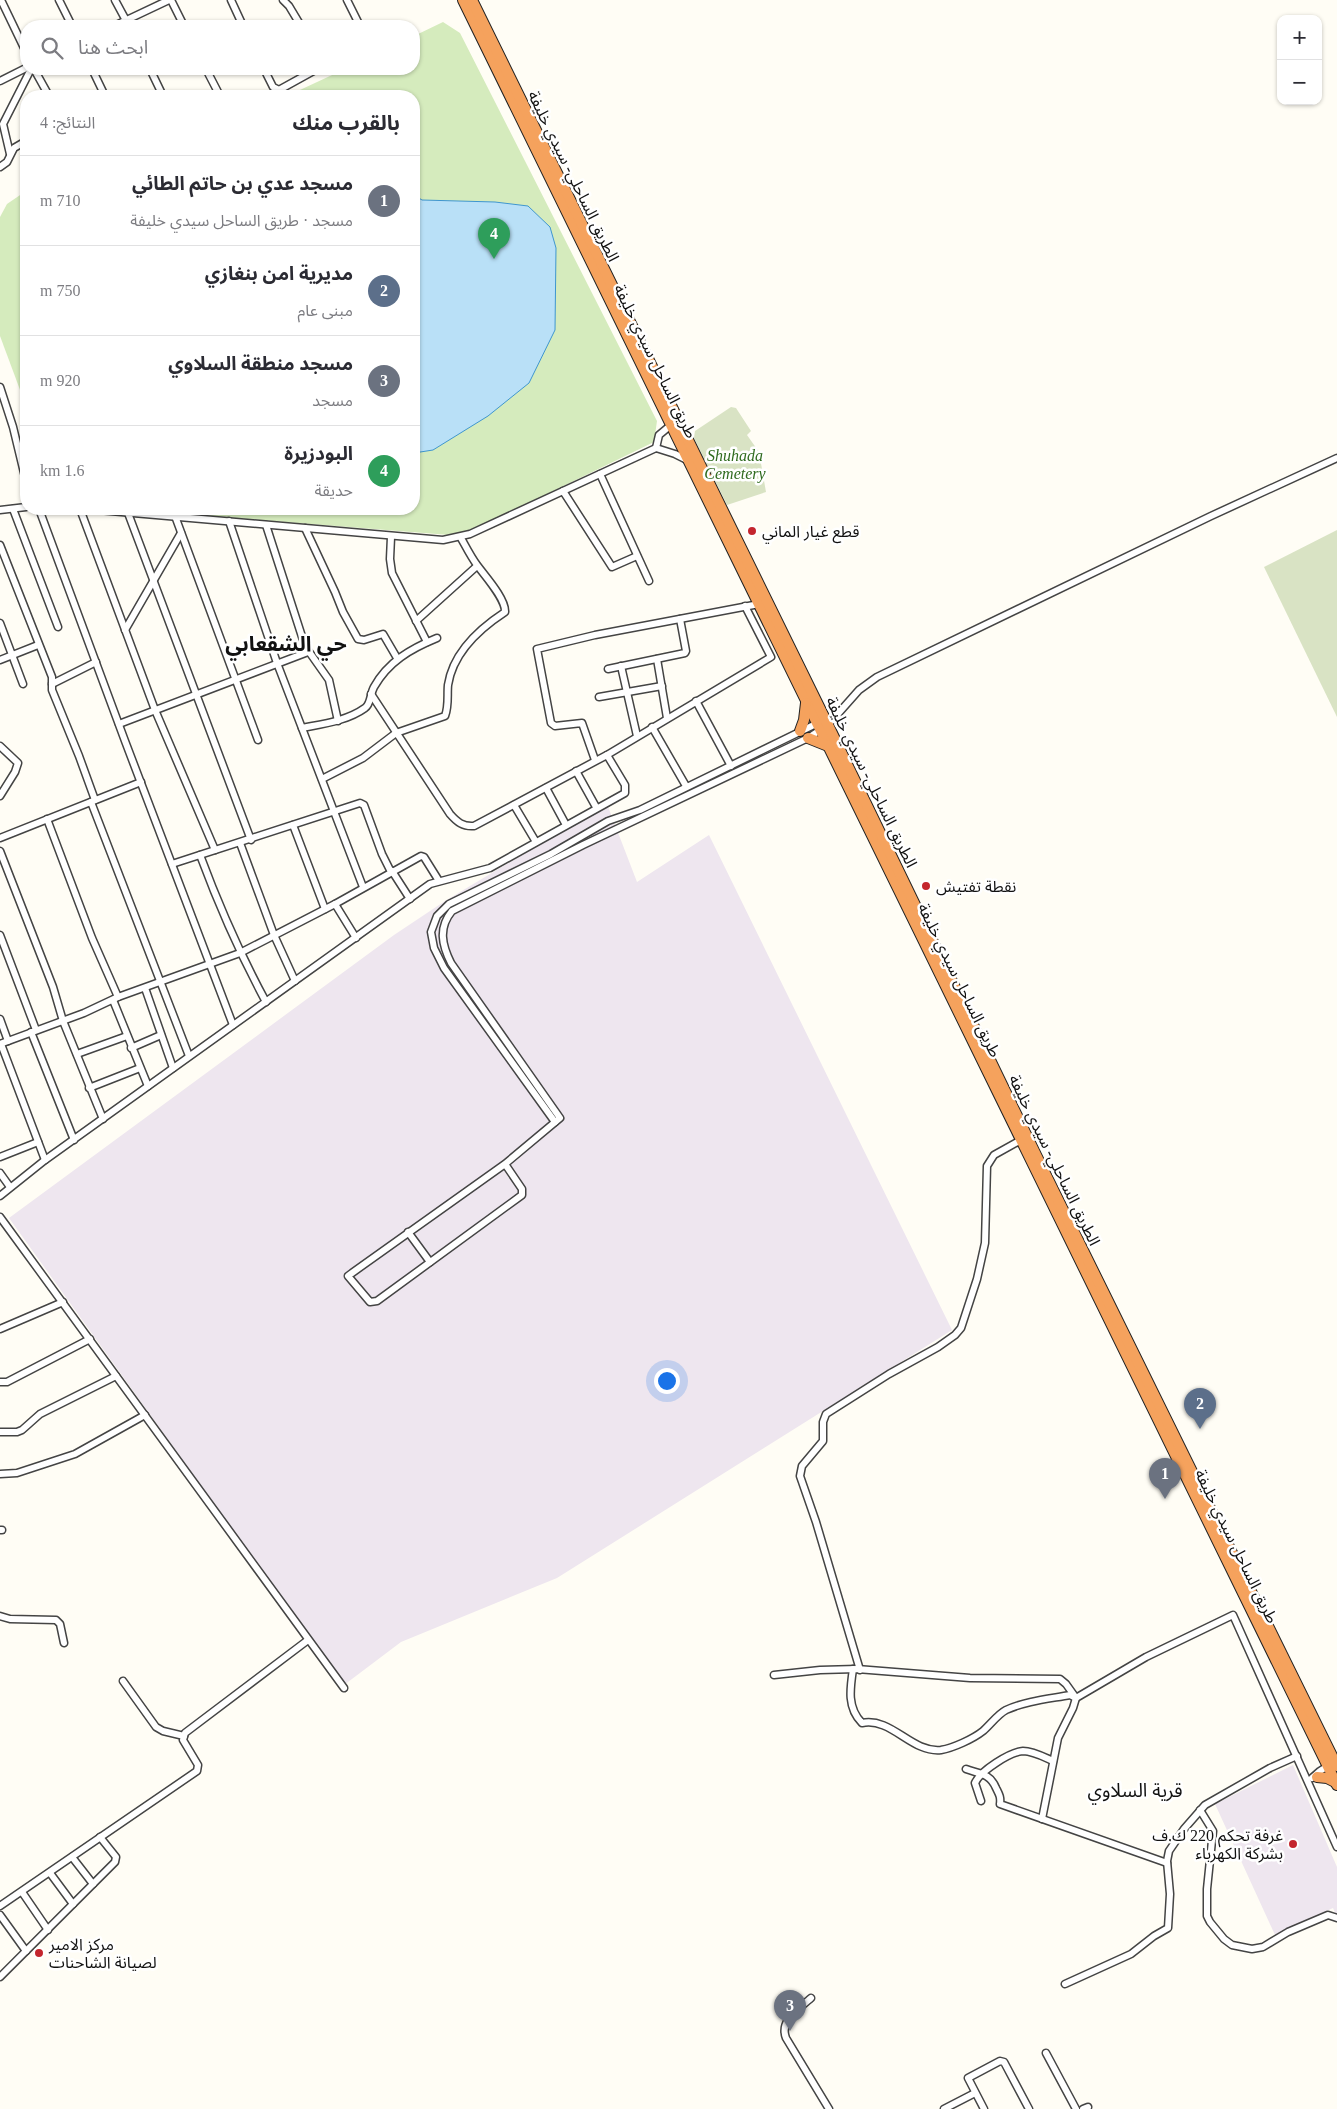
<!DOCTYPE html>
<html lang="ar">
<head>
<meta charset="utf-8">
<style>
	:root { --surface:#fff; --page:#f2f2f3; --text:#2b2b33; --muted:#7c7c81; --line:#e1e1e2; --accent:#0b8043 }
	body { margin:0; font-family:"Times New Roman","Noto Sans Arabic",serif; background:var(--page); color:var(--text); direction:rtl }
	.controls { position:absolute; right:15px; top:15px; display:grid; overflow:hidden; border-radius:10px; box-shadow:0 1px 4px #0004 }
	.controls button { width:45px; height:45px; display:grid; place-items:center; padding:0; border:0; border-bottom:1px solid var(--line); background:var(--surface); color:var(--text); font:25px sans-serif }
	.you { position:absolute; left:666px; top:1380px; width:18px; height:18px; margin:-12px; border:4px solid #fff; border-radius:50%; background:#1a73e8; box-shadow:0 0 0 8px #1a73e833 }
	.badge { display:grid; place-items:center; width:32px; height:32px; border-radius:50%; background:var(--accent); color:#fff; font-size:16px; font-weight:700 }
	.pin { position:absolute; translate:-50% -41px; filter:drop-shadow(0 1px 2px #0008) }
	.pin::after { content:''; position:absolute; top:26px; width:18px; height:15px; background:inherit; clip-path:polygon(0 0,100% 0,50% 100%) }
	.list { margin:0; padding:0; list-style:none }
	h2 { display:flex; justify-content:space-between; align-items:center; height:65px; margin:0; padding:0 20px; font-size:21px }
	h2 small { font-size:16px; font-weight:400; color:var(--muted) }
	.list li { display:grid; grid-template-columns:32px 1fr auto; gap:15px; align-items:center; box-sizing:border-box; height:90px; padding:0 20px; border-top:1px solid var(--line) }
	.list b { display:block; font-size:19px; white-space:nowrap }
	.list p { margin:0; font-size:16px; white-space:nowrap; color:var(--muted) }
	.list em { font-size:16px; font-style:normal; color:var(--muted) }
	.icon { flex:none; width:28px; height:28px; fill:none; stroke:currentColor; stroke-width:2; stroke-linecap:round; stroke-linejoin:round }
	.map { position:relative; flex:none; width:1337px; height:2109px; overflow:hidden; direction:ltr }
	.search { position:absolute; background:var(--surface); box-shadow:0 1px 4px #0004; left:20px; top:20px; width:400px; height:55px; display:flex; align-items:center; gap:12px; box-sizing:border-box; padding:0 18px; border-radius:20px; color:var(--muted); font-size:19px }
	.panel { position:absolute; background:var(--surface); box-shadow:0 1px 4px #0004; left:20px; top:90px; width:400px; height:425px; border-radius:20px; direction:rtl }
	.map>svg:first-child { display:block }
	.industrial { fill:#eee6ef }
	.green { fill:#d5ebbd }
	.cemetery { fill:#d9e3c4 }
	.water { fill:#b9e0f7; stroke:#3f96cf }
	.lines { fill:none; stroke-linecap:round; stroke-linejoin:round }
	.minor-casing { stroke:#444; stroke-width:9 }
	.highway-casing { stroke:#222; stroke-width:12 }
	.minor { stroke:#fff; stroke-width:6 }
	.highway { stroke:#f5a25d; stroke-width:10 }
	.poi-dot { fill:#c4262e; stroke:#fff; stroke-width:2 }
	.labels { text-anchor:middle; stroke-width:5; stroke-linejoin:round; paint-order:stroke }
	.street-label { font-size:16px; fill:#111; stroke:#fff }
	.park-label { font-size:16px; font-style:italic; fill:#2f6b1f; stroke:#fff }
	.poi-label { font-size:16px; fill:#111; stroke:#fff; text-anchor:start }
	.quarter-label { font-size:19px; fill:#111; stroke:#fff }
	.district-label { font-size:21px; font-weight:bold; fill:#111; stroke:#fff }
</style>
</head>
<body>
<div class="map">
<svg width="1337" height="2109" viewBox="0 0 1337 2109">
	<rect width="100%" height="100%" fill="#fffdf5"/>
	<!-- industrial -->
	<g class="industrial">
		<path d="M 607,804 L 637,882 L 709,835 L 952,1330 L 557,1578 L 401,1642 L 344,1685 L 9,1218 L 394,935 L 445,901 Z"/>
		<path d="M 1293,1765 L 1337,1867 L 1337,1917 L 1333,1908 L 1275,1935 L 1215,1804 Z"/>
	</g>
	<!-- green -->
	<g class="green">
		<path d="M 443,22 L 460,33 L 657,421 L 654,442 L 477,528 L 449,535 L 120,509 L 414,509 L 414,96 L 287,96 L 345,69 L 414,69 L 414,36 Z"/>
		<path d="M 26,191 L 26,406 L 0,336 L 0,217 L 7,204 Z"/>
	</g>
	<!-- cemetery -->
	<g class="cemetery">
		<path d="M 731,407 L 736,408 L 751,431 L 747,435 L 759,452 L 766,492 L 727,505 L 694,438 L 695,431 Z"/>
		<path d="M 1337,530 L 1337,717 L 1264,567 Z"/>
	</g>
	<!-- water -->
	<path class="water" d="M 414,195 L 422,200 L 495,202 L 528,206 L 550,227 L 556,248 L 555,330 L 529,383 L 488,416 L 433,450 L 414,453 Z"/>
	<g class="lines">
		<!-- minor casing -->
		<g class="minor-casing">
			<g id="minor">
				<path d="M 1,0 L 26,52"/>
				<path d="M 59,0 L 72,26"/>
				<path d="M 115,0 L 129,26"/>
				<path d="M 171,0 L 184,26"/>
				<path d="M 231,0 L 243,26"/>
				<path d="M 283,0 L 289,6 L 301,26"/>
				<path d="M 347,0 L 360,26"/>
				<path d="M 114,26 L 169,0"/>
				<path d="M 34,69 L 49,96"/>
				<path d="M 92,69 L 105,96"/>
				<path d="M 150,69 L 163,96"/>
				<path d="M 206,69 L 220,96"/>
				<path d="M 264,69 L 273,87 L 279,90 L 317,69"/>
				<path d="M 0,81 L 26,68"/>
				<path d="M 10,154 L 3,124 L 31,69"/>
				<path d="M 0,167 L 7,162 L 14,148 L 26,141"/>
				<path d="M 0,387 L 13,427 L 26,481"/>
				<path d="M 656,448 L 659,435 L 671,425"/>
				<path d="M 600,474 L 649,581"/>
				<path d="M 563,491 L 612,567 L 637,556"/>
				<path d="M 13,509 L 58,627"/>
				<path d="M 39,509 L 125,741 L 233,1025"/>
				<path d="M 80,509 L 155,710 L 215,850"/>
				<path d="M 87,509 L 443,540 L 470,534 L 656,448 L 675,454 L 687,460"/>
				<path d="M 0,510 L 26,507"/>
				<path d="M 128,513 L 251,840"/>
				<path d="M 175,516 L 258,740"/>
				<path d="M 229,521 L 277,663 L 363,887"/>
				<path d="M 266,525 L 305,646 L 329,680 L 338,721"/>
				<path d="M 305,528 L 335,592 L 343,612 L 358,639 L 364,640 L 383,634 L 397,658"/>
				<path d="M 391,537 L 390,559 L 392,573 L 427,642"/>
				<path d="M 0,545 L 52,677 L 52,690 L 79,756 L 95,800"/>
				<path d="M 416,621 L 477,566"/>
				<path d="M 0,623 L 23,684"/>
				<path d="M 125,630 L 181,533"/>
				<path d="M 657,659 L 667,718"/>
				<path d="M 0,660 L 38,645"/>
				<path d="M 621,666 L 637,736"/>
				<path d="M 608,669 L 685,653 L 686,651 L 680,619"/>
				<path d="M 52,684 L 96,662"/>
				<path d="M 371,694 L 450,814 C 457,822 463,827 474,826 L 607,755 L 771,657 L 745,606"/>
				<path d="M 599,697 L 662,686"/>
				<path d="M 696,701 L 731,766"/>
				<path d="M 119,724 L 308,652"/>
				<path d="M 652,727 L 686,786"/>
				<path d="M 302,728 C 322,724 347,721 365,708 C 371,704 370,694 374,687 C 388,662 410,649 437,638"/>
				<path d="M 0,746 L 18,763 L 15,772 L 0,796"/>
				<path d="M 595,760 L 582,723 L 555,726 L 551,723 L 537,649 L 595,635 L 759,604"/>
				<path d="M 576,771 L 596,807"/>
				<path d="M 322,779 L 363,758 L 396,733 L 445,716 C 449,706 447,695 448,685 C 453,652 479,629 505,612 C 506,599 485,576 477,565 C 471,557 466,547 461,538"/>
				<path d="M 546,788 L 566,825"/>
				<path d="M 91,802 L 189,1056"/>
				<path d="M 514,805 L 536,842"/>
				<path d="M 47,819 L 92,938 L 118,997"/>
				<path d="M 293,825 L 325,909"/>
				<path d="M 0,838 L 141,782"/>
				<path d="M 240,843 L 274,935 L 295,981"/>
				<path d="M 0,851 L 53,987 L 63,1021 L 103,1119"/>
				<path d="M 200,855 C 219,906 240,954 266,1002"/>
				<path d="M 172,864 L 360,803 L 364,805 L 382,854 L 391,872"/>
				<path d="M 392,871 L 410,899"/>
				<path d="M 335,904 L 356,938"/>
				<path d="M 0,935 L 36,1030"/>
				<path d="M 145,988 L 173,1068"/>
				<path d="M 113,1000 L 148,1086"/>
				<path d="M 0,1019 L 8,1041"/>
				<path d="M 31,1032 L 74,1140"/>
				<path d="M 0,1044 L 84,1013 L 118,997 L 240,953 L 335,904 L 421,856 L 424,857 L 439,881"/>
				<path d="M 1,1044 L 45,1160"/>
				<path d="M 131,1048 L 161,1035"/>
				<path d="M 77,1054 L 127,1036"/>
				<path d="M 89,1088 L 140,1068"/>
				<path d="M 555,1122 L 444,968 L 434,948 L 431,932 L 437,916 L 449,904 L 551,854 L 608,821 L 640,810 L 820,722"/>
				<path d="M 0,1157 L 38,1142"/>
				<path d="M 505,1164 L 522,1189 L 522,1195 L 377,1301 L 370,1302 L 348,1276 L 352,1273 L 505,1164 L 560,1118 L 451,963 C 442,945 438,928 452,911 L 583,845 L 808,738 L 828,725 L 859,690 L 877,677 L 1211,516 L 1337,458"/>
				<path d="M 0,1173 L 10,1187"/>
				<path d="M 0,1196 L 45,1160 L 430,884 L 490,868 L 625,793 L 625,785 L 607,755"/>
				<path d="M 0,1217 L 344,1688"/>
				<path d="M 408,1232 L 430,1262"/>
				<path d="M 0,1329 L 63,1302"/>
				<path d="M 0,1382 L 7,1382 L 90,1339"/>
				<path d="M 0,1432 L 17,1432 L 22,1430 L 40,1414 L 116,1376"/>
				<path d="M 0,1474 L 17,1473 L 75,1454 L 145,1415"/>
				<path d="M 0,1530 L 2,1530"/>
				<path d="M 0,1616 L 10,1619 L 56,1620 L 60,1624 L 64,1643"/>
				<path d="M 853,1669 C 850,1689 847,1708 862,1723 C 892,1717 911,1753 941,1750 C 953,1748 973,1739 983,1731 C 990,1725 998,1714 1006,1710 C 1026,1701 1048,1699 1070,1695 L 1076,1698 L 1146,1657 L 1233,1615 L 1337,1847"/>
				<path d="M 860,1670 L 816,1522 L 800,1476 L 802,1466 L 823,1441 L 823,1422 L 826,1414 L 889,1374 L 938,1347 L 955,1335 L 961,1328 L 977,1279 L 985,1243 L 987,1166 L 994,1155 L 1021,1140"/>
				<path d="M 774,1675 L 820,1670 L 857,1669 L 970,1678 L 1060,1679 L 1066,1684 L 1076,1698 L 1073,1708 L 1058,1738 L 1042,1819"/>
				<path d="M 123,1681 L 156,1727 L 163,1731 L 184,1736"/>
				<path d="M 966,1769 C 979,1774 990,1773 996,1788 C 999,1794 1001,1797 1000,1804 L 1167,1863"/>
				<path d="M 1312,1778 L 1320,1771 L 1331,1764"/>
				<path d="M 981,1801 L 975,1783 C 980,1771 1010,1752 1023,1751 C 1033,1751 1044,1757 1053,1761"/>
				<path d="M 1200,1810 L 1213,1831 L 1207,1889 L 1207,1916 L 1210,1922 L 1224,1939 L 1232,1945 L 1252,1949 L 1263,1947 L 1288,1932 L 1328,1915 L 1337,1918"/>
				<path d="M 72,1857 L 93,1884"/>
				<path d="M 50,1873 L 73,1904"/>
				<path d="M 22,1892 L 48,1930"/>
				<path d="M 0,1906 L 197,1771 L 198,1765 L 183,1740 L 185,1733 L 308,1640"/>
				<path d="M 0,1915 L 26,1951"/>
				<path d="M 0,1977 L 115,1862 L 116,1857 L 100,1837"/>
				<path d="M 1065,1984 L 1131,1954 L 1154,1936 L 1168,1928 L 1170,1894 L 1167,1861 L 1169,1851 L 1184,1829 L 1205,1805 L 1270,1768 L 1297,1756"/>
				<path d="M 811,1998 C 799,2009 779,2020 786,2038 L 829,2109"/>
				<path d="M 1046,2053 L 1076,2109"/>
				<path d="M 944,2109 L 975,2093"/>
				<path d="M 984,2109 L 968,2078 L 1000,2061 L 1004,2062 L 1029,2109"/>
				<path d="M 1083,2109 L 1088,2107"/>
			</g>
		</g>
		<!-- highway casing -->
		<g class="highway-casing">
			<g id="highway">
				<path d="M 463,0 L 1337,1785"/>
				<path d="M 472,0 L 828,725 L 1036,1155 L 1337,1766"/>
				<path d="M 800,731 L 804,720 L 806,703"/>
				<path d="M 808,738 L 828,746"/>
				<path d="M 1317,1777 L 1327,1778 L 1335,1782"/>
			</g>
		</g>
		<!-- minor -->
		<use href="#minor" class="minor"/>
		<!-- highway -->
		<use href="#highway" class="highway"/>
	</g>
	<!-- markers -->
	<g class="poi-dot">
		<circle cx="752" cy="531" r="5"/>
		<circle cx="926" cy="886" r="5"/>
		<circle cx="1293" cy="1844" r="5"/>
		<circle cx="39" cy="1953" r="5"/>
	</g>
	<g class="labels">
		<!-- street labels -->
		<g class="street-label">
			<text transform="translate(574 176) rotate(64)" y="6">الطريق الساحلي- سيدي خليفة</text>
			<text transform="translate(656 361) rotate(64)" y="6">طريق الساحل سيدي خليفة</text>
			<text transform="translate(872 782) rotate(64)" y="6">الطريق الساحلي- سيدي خليفة</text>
			<text transform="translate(960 980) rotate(64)" y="6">طريق الساحل سيدي خليفة</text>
			<text transform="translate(1055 1160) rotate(64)" y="6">الطريق الساحلي- سيدي خليفة</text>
			<text transform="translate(1237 1546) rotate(64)" y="6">طريق الساحل سيدي خليفة</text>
		</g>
		<!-- park labels -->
		<g class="park-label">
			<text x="735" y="461">Shuhada<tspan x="735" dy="18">Cemetery</tspan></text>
		</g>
		<!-- poi labels -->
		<g class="poi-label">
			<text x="762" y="537">قطع غيار الماني</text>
			<text x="936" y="892">نقطة تفتيش</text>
			<text x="1283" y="1841" text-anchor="end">غرفة تحكم 220 ك.ف<tspan x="1283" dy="18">بشركة الكهرباء</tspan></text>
			<text x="49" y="1950">مركز الامير<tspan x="49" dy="18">لصيانة الشاحنات</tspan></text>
		</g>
		<!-- quarter labels -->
		<g class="quarter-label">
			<text x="1135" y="1797">قرية السلاوي</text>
		</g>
		<!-- district labels -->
		<g class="district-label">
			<text x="286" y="651">حي الشقعابي</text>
		</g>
	</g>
</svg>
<div class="controls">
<button>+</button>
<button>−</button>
</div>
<div class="you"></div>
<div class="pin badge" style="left:1165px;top:1499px;background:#6b7280">1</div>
<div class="pin badge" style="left:1200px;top:1429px;background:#5c6f8a">2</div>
<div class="pin badge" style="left:790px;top:2031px;background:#6b7280">3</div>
<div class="pin badge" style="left:494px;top:259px;background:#2e9e5b">4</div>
<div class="search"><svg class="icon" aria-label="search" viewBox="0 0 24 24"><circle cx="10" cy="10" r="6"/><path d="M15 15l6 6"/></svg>ابحث هنا</div>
<section class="panel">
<h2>بالقرب منك<small>النتائج: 4</small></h2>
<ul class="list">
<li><span class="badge" style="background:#6b7280">1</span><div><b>مسجد عدي بن حاتم الطائي</b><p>مسجد · طريق الساحل سيدي خليفة</p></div><em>710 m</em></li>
<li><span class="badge" style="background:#5c6f8a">2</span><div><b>مديرية امن بنغازي</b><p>مبنى عام</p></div><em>750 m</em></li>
<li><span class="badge" style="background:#6b7280">3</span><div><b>مسجد منطقة السلاوي</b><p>مسجد</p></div><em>920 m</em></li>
<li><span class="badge" style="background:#2e9e5b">4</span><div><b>البودزيرة</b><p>حديقة</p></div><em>1.6 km</em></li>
</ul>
</section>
</div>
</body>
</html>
